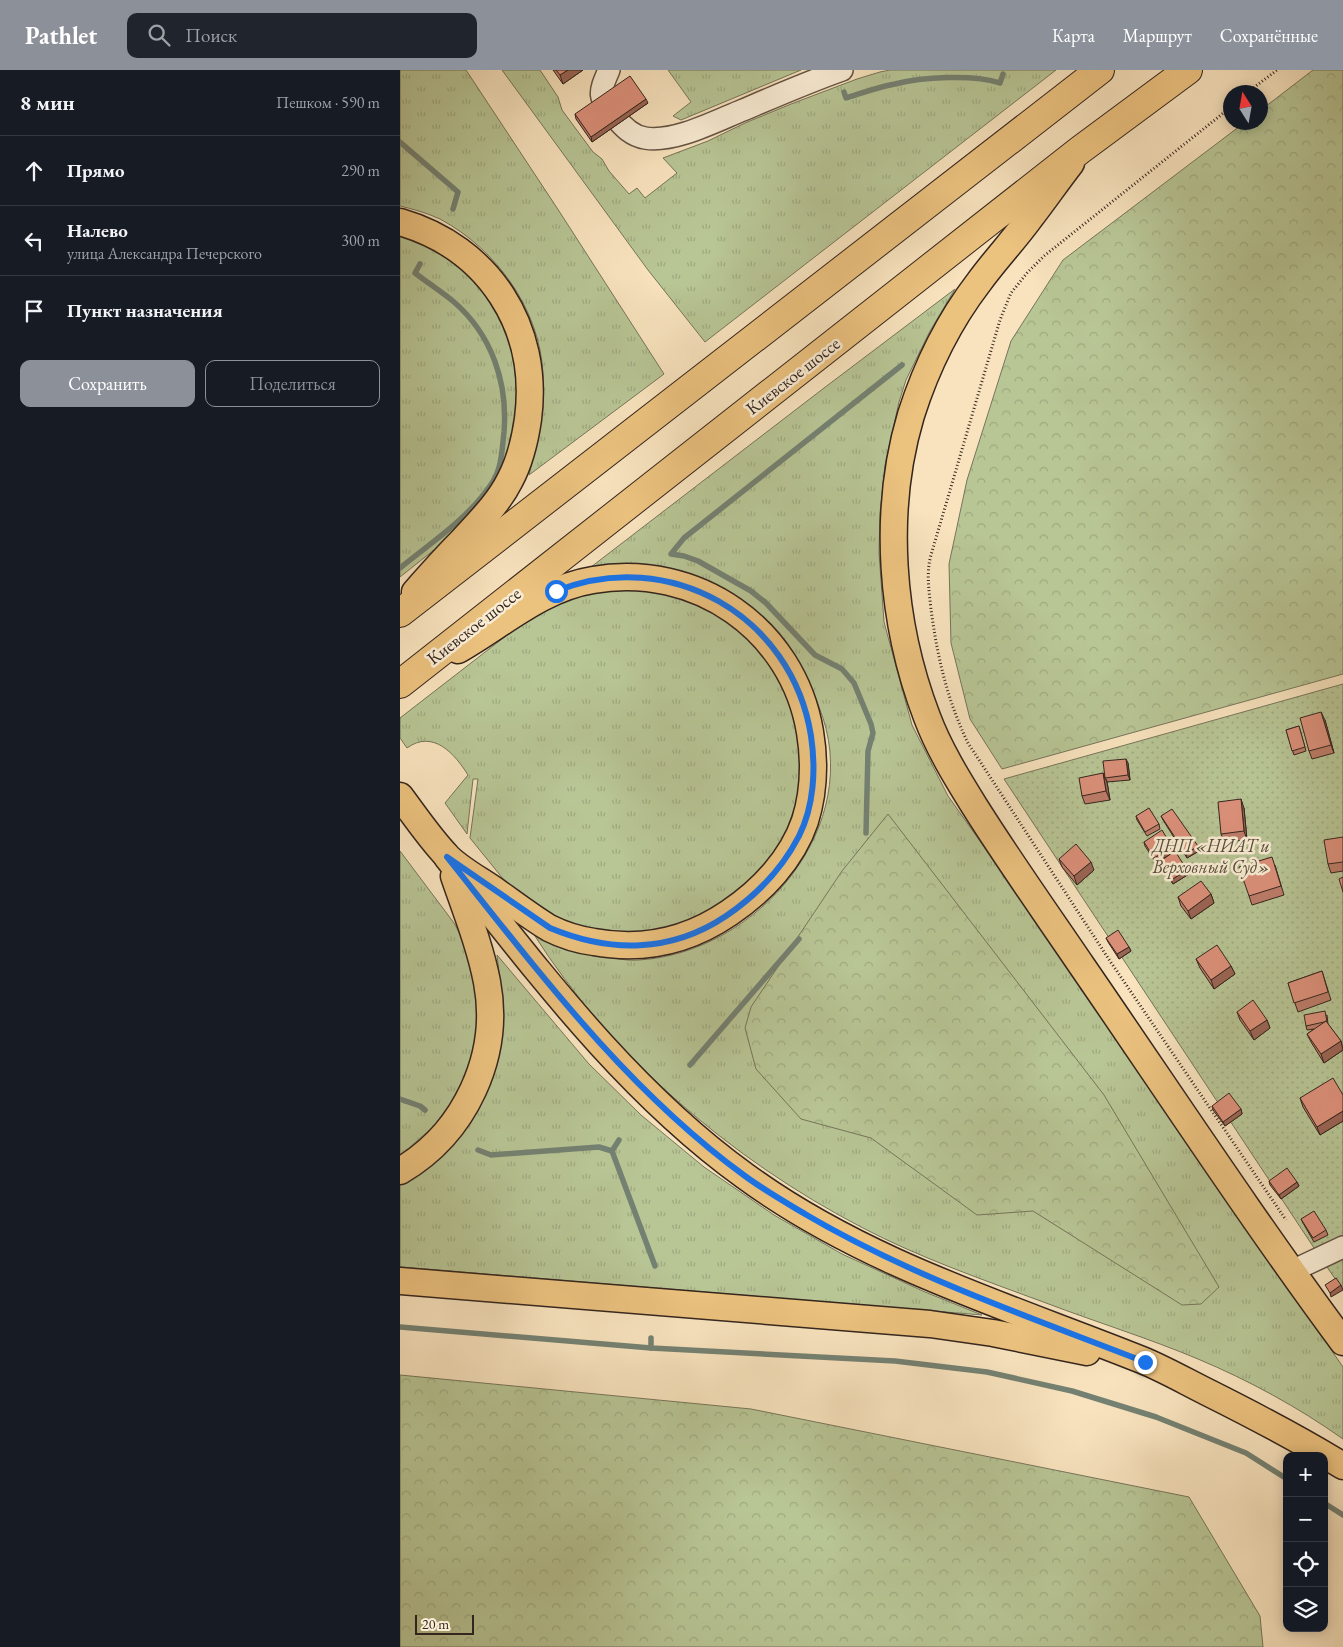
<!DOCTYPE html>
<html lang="ru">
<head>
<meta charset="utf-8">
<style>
	:root { --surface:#171b24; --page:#20242c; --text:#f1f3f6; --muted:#9ea1a6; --line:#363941; --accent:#8c9099 }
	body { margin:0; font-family:"EB Garamond",serif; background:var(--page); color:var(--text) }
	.controls { position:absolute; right:15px; bottom:15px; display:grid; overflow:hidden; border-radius:10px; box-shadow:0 2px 12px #0003 }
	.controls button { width:45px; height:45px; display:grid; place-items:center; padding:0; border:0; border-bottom:1px solid var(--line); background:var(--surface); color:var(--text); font:25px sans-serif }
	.compass { position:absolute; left:823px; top:15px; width:45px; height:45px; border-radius:50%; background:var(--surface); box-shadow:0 2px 12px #0003; rotate:349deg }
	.scale { position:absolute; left:15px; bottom:12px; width:59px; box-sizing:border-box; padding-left:5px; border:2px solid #34251d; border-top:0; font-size:14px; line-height:18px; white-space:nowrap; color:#34251d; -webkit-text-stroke:4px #faedd5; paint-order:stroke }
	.stop { position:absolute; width:15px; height:15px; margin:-11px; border:4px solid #1a73e8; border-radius:50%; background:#fff }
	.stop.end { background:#1a73e8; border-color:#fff; box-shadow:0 1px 5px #0008 }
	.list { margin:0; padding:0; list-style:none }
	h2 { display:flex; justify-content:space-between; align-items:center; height:65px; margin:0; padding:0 20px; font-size:21px }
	h2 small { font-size:16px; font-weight:400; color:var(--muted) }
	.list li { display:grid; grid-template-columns:32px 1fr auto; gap:15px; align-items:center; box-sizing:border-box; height:70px; padding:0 20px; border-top:1px solid var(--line) }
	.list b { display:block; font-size:19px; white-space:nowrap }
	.list p { margin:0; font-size:16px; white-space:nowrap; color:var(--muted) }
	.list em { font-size:16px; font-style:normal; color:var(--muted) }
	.actions { display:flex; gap:10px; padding:15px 20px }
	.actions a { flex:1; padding:11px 0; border:1px solid var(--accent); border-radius:10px; text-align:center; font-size:18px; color:var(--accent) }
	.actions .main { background:var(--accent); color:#fff }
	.icon { flex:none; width:28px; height:28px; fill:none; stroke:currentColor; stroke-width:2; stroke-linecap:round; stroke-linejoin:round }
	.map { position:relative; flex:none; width:943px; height:1577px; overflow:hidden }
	header { display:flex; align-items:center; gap:30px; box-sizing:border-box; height:70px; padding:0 25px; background:var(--accent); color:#fff }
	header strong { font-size:24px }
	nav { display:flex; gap:28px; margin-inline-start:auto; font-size:18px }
	.search { width:350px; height:45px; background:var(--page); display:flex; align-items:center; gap:12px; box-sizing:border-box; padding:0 18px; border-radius:10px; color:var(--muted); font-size:19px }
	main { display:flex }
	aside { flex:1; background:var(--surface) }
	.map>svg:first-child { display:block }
	.grass { fill:url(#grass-tufts); stroke:#767559 }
	.forest { fill:url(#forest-crowns); stroke:#767559 }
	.garden { fill:url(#garden-dots); stroke:#767559 }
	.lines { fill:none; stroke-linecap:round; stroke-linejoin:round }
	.stream { stroke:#748172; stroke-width:5.5 }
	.minor-casing { stroke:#655445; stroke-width:24 }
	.major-casing { stroke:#34251d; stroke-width:29 }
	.highway-casing { stroke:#34251d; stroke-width:30 }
	.path { stroke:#34251d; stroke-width:3; stroke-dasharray:1 2.5; stroke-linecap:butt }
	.minor { stroke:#faedd5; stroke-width:21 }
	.major { stroke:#ecc27f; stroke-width:26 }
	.highway { stroke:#ecc27f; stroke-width:28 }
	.wall { fill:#bd7c69; stroke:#34251d }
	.shaded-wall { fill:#9a6555; stroke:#34251d }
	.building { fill:#dc907a; stroke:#34251d }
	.route { stroke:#1a73e8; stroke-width:6 }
	.labels { text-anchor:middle; stroke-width:5; stroke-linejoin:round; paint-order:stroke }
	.street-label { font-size:18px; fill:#34251d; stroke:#faedd5 }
	.park-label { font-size:18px; font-style:italic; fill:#554d3b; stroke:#faedd5 }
</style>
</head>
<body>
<header>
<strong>Pathlet</strong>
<div class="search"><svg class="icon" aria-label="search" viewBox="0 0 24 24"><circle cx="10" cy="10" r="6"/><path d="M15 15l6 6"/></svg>Поиск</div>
<nav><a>Карта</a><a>Маршрут</a><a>Сохранённые</a></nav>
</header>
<main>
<aside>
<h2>8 мин<small>Пешком · 590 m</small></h2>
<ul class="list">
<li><svg class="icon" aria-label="ahead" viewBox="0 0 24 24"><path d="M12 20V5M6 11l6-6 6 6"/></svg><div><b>Прямо</b></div><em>290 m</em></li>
<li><svg class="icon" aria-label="left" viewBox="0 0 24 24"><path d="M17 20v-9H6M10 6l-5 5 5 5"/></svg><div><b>Налево</b><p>улица Александра Печерского</p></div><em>300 m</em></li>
<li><svg class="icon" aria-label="arrive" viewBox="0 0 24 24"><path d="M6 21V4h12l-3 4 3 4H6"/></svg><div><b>Пункт назначения</b></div></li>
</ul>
<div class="actions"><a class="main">Сохранить</a><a>Поделиться</a></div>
</aside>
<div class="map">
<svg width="943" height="1577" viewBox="0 0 943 1577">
	<defs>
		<pattern id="grass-tufts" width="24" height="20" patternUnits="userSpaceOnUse" patternTransform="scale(1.25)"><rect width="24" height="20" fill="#b8c595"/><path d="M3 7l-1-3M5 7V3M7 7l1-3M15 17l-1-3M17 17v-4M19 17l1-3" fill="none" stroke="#9fa980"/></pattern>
		<pattern id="forest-crowns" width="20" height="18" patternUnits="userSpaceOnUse" patternTransform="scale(1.25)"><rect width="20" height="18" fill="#b8c595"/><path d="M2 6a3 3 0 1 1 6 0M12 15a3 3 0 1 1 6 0" fill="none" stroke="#9fa980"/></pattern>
		<pattern id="garden-dots" width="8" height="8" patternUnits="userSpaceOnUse" patternTransform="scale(1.25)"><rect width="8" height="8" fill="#b8c595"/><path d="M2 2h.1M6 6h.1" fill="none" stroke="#9fa980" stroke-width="1.8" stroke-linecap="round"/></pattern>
	</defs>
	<rect width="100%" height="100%" fill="#f8e3be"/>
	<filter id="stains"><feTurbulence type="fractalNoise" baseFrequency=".004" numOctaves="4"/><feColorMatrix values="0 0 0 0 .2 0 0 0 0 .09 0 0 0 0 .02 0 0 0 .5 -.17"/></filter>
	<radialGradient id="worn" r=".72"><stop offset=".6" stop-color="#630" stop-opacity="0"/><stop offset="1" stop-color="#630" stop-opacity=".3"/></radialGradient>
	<!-- grass -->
	<g class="grass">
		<path d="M 0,0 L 66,0 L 159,141 L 264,304 L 129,405 C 137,373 145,338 143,304 C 140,239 96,179 40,149 C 27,143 13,139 0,136 Z"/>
		<path d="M 102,0 L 140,0 L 158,27 L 162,40 L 193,82 L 202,89 L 209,101 L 229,124 L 237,118 L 245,128 L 277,103 L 263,88 L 308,71 L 345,53 L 391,34 L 457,9 L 480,2 L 490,0 L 656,0 L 305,272 L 248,200 Z"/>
		<path d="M 268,0 L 401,0 L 281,50 L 273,46 L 291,32 Z"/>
		<path d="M 0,162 L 40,180 L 73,209 L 93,236 L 107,261 L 114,283 L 118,323 L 113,372 L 91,421 L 39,476 L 0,507 Z"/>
		<path d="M 555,219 L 530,261 L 506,310 L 499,332 L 485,395 L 480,443 L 479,483 L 484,552 L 512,655 L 548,726 L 609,812 L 943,1297 L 943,1369 C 898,1337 848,1310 798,1289 C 748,1268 696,1252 646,1233 C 584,1210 520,1188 461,1157 C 331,1089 212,988 133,863 C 162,877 178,883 209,887 C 219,889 229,891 239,890 C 358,883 467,755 419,637 C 412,619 405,597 392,583 C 381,571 366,561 354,551 C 340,539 326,524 310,514 C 278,493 228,494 191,497 L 424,318 Z"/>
		<path d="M 216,518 L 270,522 L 320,544 L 368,588 L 390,631 L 402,677 L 400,722 L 386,762 L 376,779 L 365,795 L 353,808 L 324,833 L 274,857 L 241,863 L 212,863 L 174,855 L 157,849 L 141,839 L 104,810 L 70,768 L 78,709 L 73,709 L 67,764 L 45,733 L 68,705 C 55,684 33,659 7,678 L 0,668 L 0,648 L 129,548 L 164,530 Z"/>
		<path d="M 0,781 L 54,853 L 67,877 L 74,902 L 78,953 L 73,983 L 65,1007 L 49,1035 L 34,1056 L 0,1086 Z"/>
		<path d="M 97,885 L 189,994 L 241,1045 L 304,1097 L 374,1145 L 442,1184 L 525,1222 L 582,1245 L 0,1197 L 0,1113 L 92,1002 C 106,962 102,927 97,885 Z"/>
	</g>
	<!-- forest -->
	<g class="forest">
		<path d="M 913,0 L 943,0 L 943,604 L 602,699 L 570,649 L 551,573 L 549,494 L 567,410 L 611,271 L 663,190 L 844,53 L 861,52 L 861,40 Z"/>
		<path d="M 488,744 L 704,1025 L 819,1217 L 801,1234 L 782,1235 L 633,1141 L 577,1145 L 471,1068 L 401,1049 L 356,999 L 345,958 L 351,937 L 442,801 Z"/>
		<path d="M 0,1305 L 351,1339 L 789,1427 L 860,1546 L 863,1577 L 0,1577 Z"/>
	</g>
	<!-- garden -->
	<path class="garden" d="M 943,614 L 943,1220 L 920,1187 L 604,709 Z"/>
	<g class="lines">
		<!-- stream -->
		<g class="stream">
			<path d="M 444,22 L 446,28 C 462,23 478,17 495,14 C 521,7 574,4 600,13 L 603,4"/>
			<path d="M 0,72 L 58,122 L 53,139"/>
			<path d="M 0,498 C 32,472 69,448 92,413 C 102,398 102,379 104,362 C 108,313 92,265 54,232 C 42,222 28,213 15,203 L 20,194"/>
			<path d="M 466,763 L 468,681 L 473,663 L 471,654 L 454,613 L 442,599 L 415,585 L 366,533 L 351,521 L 298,491 L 284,486 L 271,484 L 284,468 L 502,295"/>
			<path d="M 290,995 L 399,869"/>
			<path d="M 0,1029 L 20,1036 L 25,1040"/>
			<path d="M 78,1080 L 91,1085 L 199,1077 L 212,1081 L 255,1196"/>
			<path d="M 212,1081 L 219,1070"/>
			<path d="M 0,1257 L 251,1278 L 495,1291 L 587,1302 L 672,1321 L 756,1347 L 846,1383 L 887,1409"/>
			<path d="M 251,1278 L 251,1268"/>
			<path d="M 924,1433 L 943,1445"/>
		</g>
		<!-- minor casing -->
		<g class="minor-casing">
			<g id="minor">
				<path d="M 209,0 C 198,25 198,26 215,47 C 223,57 232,66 245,68 C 274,73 316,51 343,40 C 376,26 408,12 442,0"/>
				<path d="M 892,1201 L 943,1177"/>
			</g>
		</g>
		<!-- major casing -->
		<g class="major-casing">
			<g id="major">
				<path d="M 671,93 C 657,111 644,130 630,148 C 614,170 595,190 579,212 C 549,251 526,298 511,345 C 482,442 491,553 527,647 C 539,679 557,708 575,737 C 609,791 646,843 682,896 C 768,1021 852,1149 943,1272"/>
				<path d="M 0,152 C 89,178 140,257 128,349 C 125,370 120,391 110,410 C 98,434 79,452 61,472 C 45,488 30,505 15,522"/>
				<path d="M 0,726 C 15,746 29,767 46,785 C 57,798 82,811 97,822 C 114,834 131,847 149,858 C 163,865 179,870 194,872 C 243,881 288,871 329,843 C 362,821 392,789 405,751 C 414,722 415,692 410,662 C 393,559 296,492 193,510 C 142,518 102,555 58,580"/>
				<path d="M 47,787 C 138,901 226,1020 345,1106 C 464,1193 607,1236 742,1290 C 764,1299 785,1311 807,1322 C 853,1345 899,1369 943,1396"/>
				<path d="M 0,1101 C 65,1063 101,986 87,912 C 80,876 66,841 54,806"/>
				<path d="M 0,1211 L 530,1254 L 593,1263 L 687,1282"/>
			</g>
		</g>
		<!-- highway casing -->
		<g class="highway-casing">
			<g id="highway">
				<path d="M 0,543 L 700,0"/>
				<path d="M 0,614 L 680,80 L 788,0"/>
			</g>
		</g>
		<!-- path -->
		<g class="path">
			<path d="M 848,22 L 877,0"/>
			<path d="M 831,37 L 644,186 L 627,203 L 611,223 L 600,250 L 531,485 C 526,503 529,520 531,539 C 537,585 547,630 568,673 L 710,891 L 886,1150"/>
		</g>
		<!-- minor -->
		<use href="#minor" class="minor"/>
		<!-- major -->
		<use href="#major" class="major"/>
		<!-- highway -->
		<use href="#highway" class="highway"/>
	</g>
	<!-- wall -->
	<g class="wall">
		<path d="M 153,0 L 183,0 L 163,14 Z"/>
		<path d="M 248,33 L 192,72 L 176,49 L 175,44 Z"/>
		<path d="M 925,650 L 934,683 L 912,689 L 909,681 Z"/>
		<path d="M 899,656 L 906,681 L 894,685 L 886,660 Z"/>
		<path d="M 728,693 L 730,710 L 707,712 L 705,708 Z"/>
		<path d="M 703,703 L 707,712 L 710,730 L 685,734 L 682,726 Z"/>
		<path d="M 844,738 L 847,770 L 824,772 L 821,764 Z"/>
		<path d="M 736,746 L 759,754 L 760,759 L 747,766 L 737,750 Z"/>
		<path d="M 761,746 L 799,781 L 787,788 L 763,750 Z"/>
		<path d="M 943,767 L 943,801 L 931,803 L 928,794 Z"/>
		<path d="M 744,772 L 774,782 L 756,793 L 745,776 Z"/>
		<path d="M 659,789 L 694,800 L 677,815 L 662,797 Z"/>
		<path d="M 759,792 L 787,800 L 789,804 L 773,814 L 761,796 Z"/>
		<path d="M 875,795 L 884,825 L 852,835 L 849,826 Z"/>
		<path d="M 811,824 L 814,833 L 791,849 L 781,836 L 778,827 Z"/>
		<path d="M 706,868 L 729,877 L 731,881 L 719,889 L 708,872 Z"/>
		<path d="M 796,889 L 831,896 L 835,904 L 814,919 L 800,898 Z"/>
		<path d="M 922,901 L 931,930 L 898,942 L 888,913 Z"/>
		<path d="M 837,942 L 867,950 L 870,958 L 854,970 L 840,950 Z"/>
		<path d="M 927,945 L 928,954 L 941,971 L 943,980 L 924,993 L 911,972 L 907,964 L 914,959 L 907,960 L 906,956 Z"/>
		<path d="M 943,1025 L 943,1051 L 920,1065 L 903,1037 L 900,1028 Z"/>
		<path d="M 812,1036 L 841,1039 L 842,1044 L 825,1056 L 813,1040 Z"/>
		<path d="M 869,1111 L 897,1112 L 899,1116 L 881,1129 L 870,1115 Z"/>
		<path d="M 901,1149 L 926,1160 L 928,1165 L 914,1172 L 903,1153 Z"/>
	</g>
	<!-- shaded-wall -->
	<g class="shaded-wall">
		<path d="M 168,0 L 183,0 L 163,14 L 160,5 Z"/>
		<path d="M 246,29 L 248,33 L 192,72 L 191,67 Z"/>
		<path d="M 921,642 L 925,650 L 934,683 L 931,675 Z"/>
		<path d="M 726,689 L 728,693 L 730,710 L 728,705 Z"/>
		<path d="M 703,703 L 707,712 L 710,730 L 706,721 Z"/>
		<path d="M 841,729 L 844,738 L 847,770 L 844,761 Z"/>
		<path d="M 798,776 L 799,781 L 787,788 L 786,784 Z"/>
		<path d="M 772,777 L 774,782 L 756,793 L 754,788 Z"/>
		<path d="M 691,792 L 694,800 L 677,815 L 674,806 Z"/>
		<path d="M 787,800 L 789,804 L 773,814 L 771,810 Z"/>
		<path d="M 811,824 L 814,833 L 791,849 L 788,841 Z"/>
		<path d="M 729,877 L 731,881 L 719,889 L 717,884 Z"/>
		<path d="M 831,896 L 835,904 L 814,919 L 811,910 Z"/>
		<path d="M 867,950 L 870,958 L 854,970 L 850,961 Z"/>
		<path d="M 941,971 L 943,980 L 924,993 L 921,984 Z"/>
		<path d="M 841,1039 L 842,1044 L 825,1056 L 823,1052 Z"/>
		<path d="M 943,1041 L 943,1051 L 920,1065 L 917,1057 Z"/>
		<path d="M 897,1112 L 899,1116 L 881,1129 L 879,1125 Z"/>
		<path d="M 941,1215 L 943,1220 L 931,1227 L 930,1223 Z"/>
	</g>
	<!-- building -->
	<g class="building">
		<path d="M 156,0 L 168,0 L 160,5 Z"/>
		<path d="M 230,6 L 246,29 L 191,67 L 175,44 Z"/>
		<path d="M 921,642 L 931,675 L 909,681 L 900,648 Z"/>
		<path d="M 899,656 L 905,677 L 892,681 L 886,660 Z"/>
		<path d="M 726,689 L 728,705 L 705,708 L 703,691 Z"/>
		<path d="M 703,703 L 706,721 L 682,726 L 679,708 Z"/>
		<path d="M 841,729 L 844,761 L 821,764 L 818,732 Z"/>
		<path d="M 749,738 L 759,754 L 745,762 L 736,746 Z"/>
		<path d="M 772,739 L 798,776 L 786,784 L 761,746 Z"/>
		<path d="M 762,760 L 772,777 L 754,788 L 744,772 Z"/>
		<path d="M 943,767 L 943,792 L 928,794 L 924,770 Z"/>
		<path d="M 676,774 L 691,792 L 674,806 L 659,789 Z"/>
		<path d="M 775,781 L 787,800 L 771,810 L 759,792 Z"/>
		<path d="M 872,787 L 881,816 L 849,826 L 839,797 Z"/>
		<path d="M 943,807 L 943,822 L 939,809 Z"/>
		<path d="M 801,811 L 811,824 L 788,841 L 778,827 Z"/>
		<path d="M 718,860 L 729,877 L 717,884 L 706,868 Z"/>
		<path d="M 817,875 L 831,896 L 811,910 L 796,889 Z"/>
		<path d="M 922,901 L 928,922 L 894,933 L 888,913 Z"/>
		<path d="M 853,930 L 867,950 L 850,961 L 837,942 Z"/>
		<path d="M 925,941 L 927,952 L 926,951 L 924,952 L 906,956 L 904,945 Z"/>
		<path d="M 926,951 L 941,971 L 921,984 L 907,964 Z"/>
		<path d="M 933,1008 L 943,1025 L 943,1041 L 917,1057 L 900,1028 Z"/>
		<path d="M 829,1023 L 841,1039 L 823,1052 L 812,1036 Z"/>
		<path d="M 887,1098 L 897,1112 L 879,1125 L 869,1111 Z"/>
		<path d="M 914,1141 L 926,1160 L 913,1168 L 901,1149 Z"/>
		<path d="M 936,1208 L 941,1215 L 930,1223 L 925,1215 Z"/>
	</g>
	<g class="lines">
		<!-- route -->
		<path class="route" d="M 156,521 C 269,476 392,545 411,666 C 416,699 414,736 399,766 C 382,799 357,825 326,846 C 271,883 210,883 150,858 L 47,787 C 138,901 226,1019 345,1106 C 364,1120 385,1132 405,1144 C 512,1207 630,1247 745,1292"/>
	</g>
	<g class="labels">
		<!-- street labels -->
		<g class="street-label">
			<text transform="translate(393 306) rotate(-38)" y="6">Киевское шоссе</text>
			<text transform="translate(74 556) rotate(-38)" y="6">Киевское шоссе</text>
		</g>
		<!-- park labels -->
		<g class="park-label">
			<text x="811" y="782">ДНП «НИАТ и<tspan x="811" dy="21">Верховный Суд»</tspan></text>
		</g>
	</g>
	<rect width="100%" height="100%" filter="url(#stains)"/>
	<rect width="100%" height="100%" fill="url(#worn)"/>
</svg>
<div class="controls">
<button>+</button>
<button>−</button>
<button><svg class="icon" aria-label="locate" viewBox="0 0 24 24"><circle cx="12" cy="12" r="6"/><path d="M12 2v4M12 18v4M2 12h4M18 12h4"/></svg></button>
<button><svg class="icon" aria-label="layers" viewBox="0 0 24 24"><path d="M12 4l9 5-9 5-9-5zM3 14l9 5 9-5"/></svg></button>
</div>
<svg class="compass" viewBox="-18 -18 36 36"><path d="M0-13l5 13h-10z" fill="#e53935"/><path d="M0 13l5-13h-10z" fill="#9ea1a6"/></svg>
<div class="scale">20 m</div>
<div class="stop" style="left:156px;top:521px"></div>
<div class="stop end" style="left:745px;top:1292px"></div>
</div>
</main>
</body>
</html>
